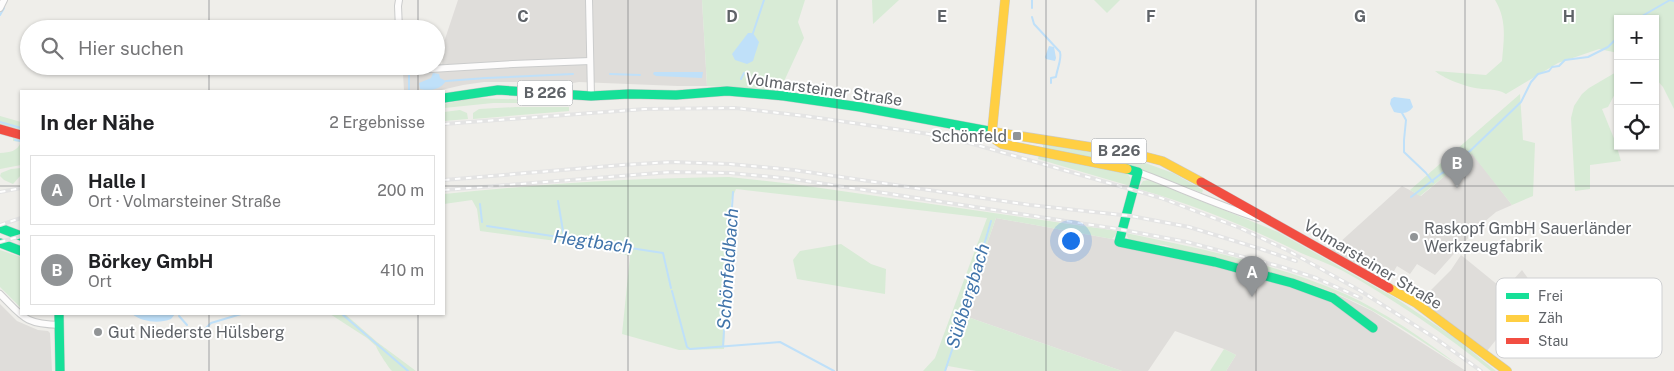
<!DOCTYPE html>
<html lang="de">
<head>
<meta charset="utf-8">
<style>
	:root { --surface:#fff; --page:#f6f6f6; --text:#202124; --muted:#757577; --line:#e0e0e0; --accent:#919496 }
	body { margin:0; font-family:"Public Sans",sans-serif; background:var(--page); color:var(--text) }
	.controls { position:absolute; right:15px; top:15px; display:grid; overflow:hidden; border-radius:0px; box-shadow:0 1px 4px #0004 }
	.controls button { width:45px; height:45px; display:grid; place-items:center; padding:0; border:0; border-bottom:1px solid var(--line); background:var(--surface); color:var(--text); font:25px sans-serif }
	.you { position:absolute; left:1070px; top:240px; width:18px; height:18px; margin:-12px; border:4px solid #fff; border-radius:50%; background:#1a73e8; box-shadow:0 0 0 8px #1a73e833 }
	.badge { display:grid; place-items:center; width:32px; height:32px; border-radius:50%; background:var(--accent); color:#fff; font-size:16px; font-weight:700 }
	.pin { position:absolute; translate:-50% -41px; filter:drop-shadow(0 1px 2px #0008) }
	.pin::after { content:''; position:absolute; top:26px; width:18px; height:15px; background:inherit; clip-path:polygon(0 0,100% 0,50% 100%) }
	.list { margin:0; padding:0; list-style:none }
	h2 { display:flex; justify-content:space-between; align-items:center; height:65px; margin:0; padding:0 20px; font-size:21px }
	h2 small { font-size:16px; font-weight:400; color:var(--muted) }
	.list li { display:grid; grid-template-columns:32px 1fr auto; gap:15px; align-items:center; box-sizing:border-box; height:70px; margin:0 10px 10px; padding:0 10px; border:1px solid var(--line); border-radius:0px }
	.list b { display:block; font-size:19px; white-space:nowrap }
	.list p { margin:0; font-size:16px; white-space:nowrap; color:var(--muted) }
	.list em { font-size:16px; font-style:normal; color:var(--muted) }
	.icon { flex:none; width:28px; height:28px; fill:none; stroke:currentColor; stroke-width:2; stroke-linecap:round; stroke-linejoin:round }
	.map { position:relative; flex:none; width:1674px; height:371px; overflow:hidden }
	.search { position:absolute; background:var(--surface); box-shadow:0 1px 4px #0004; left:20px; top:20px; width:425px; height:55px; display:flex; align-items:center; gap:12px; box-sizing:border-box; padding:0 18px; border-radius:28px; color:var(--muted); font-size:19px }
	.panel { position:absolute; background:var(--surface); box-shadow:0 1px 4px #0004; left:20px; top:90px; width:425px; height:225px; border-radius:0px }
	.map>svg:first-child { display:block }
	.industrial { fill:#dfddda }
	.green { fill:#d8ebd6 }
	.water { fill:#bfe0f9 }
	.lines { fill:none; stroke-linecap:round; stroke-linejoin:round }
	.stream { stroke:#bfe0f9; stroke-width:2 }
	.street-casing { stroke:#cbcccc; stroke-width:8 }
	.fast-casing { stroke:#cacacb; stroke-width:10 }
	.slow-casing { stroke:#cacacb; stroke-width:10 }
	.jam-casing { stroke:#cacacb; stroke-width:10 }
	.street { stroke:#fdfcfc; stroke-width:6 }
	.fast { stroke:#16e098; stroke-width:9 }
	.slow { stroke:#ffcf43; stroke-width:9 }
	.jam { stroke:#f24e42; stroke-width:9 }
	.rail-casing { stroke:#e4e4e4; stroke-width:4 }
	.rail { stroke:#fff; stroke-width:2; stroke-dasharray:5.5; stroke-linecap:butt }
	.grid { fill:none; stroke:#5f6368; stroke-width:1; stroke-opacity:0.55 }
	.poi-dot { fill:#919496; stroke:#fff; stroke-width:2 }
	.labels { text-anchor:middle; stroke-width:4; stroke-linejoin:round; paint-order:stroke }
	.shield { fill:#fff; stroke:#8f9295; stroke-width:1 }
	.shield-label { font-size:15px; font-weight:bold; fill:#5f6368 }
	.street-label { font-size:16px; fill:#5f6368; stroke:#fff }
	.poi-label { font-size:16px; fill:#5f6368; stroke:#fff; text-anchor:start }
	.water-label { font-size:18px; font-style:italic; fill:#4174aa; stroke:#fff }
	.key { fill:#fff; stroke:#cfd0d2; stroke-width:1 }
	.key-label { font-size:14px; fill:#5f6368 }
	.grid-label { font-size:16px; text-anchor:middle; font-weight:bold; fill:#5f6368; stroke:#fff; stroke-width:4; stroke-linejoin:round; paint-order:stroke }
</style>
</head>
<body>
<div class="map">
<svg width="1674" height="371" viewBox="0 0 1674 371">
	<rect width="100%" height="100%" fill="#efeeea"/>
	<!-- industrial -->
	<g class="industrial">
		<path d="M 458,0 L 702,0 L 707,86 L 678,86 L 579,82 L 567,84 L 526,82 L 484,82 L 463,85 L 437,91 L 404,91 L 403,73 L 404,72 L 412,74 L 442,71 L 443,45 Z"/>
		<path d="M 1472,153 L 1512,205 L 1496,212 L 1477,228 L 1435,275 L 1417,264 L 1410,274 L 1397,266 L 1385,286 L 1328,253 L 1402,186 L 1421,196 Z"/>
		<path d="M 996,218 L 1112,239 L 1292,278 L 1343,297 L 1372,311 L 1466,371 L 1226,371 L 1236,355 L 1224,349 L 1175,331 L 1148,371 L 1122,371 L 962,315 Z"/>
		<path d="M 1461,255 L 1504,290 L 1522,270 L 1553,314 L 1534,337 L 1512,320 L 1487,351 L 1420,301 L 1451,270 Z"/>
		<path d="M 0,304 L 17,321 L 38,330 L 48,331 L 50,333 L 52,371 L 0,371 Z"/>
	</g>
	<!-- green -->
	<g class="green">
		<path d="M 702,0 L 805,0 L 798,22 L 804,38 L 780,90 L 707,86 Z"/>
		<path d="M 872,0 L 899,0 L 873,24 Z"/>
		<path d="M 1094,0 L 1120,0 L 1107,13 Z"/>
		<path d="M 1495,0 L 1674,0 L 1674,109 L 1663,87 L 1655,78 L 1655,19 L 1618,19 L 1618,53 L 1599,49 L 1558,63 L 1506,94 C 1496,88 1485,90 1475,88 C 1464,86 1443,78 1435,71 L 1486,75 L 1502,61 C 1504,38 1507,20 1495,0 Z"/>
		<path d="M 1618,71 L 1618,88 L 1608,107 L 1602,109 L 1615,141 L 1621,161 L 1590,165 L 1590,189 L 1575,191 L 1571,118 L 1574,106 L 1582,94 L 1589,88 Z"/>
		<path d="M 1520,94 L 1523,140 L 1535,143 L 1533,196 L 1512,205 L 1472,154 L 1420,196 L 1410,190 Z"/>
		<path d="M 473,98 L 568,101 L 568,103 L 493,103 L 444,108 L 444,104 Z"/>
		<path d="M 516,107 L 569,107 L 569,111 L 473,119 L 473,113 L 479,109 Z"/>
		<path d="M 460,110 L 467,113 L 468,119 L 444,121 L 444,112 Z"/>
		<path d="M 0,116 L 21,122 L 21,130 L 0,125 Z"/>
		<path d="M 13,138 L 21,139 L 21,165 L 0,169 L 0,153 C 10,152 17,152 21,142 L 13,141 Z"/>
		<path d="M 1043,144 L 1137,160 L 1173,173 L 1203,190 L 1202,193 L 1134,167 L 1043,148 Z"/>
		<path d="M 1039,155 L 1124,173 C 1131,175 1132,180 1130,186 L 1038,159 Z"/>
		<path d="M 21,168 L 21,175 L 13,184 L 4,180 L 0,176 L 1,173 L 11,169 Z"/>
		<path d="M 729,177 L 793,184 L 1118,231 L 1115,236 L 1112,239 L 996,218 L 962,315 L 1122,371 L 976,371 L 948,366 L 946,371 L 923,371 L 935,358 L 987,218 L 736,189 L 731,201 L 724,349 L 679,350 L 622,334 L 630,256 L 580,244 L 480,231 L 477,209 L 472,200 L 444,204 L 444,194 C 539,184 634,178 729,177 Z"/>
		<path d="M 1149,180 L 1278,232 L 1397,299 L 1455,338 L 1496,371 L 1491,371 C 1445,334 1395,300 1343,271 C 1329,264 1315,259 1301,253 C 1248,227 1195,205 1138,189 L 1143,181 Z"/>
		<path d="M 1126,233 C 1200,249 1275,263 1345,294 C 1385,312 1422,338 1457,364 C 1420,341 1383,313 1342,296 C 1289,274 1230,263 1174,249 C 1162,239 1129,251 1126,233 Z"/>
		<path d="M 841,244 L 871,264 L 886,269 L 885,294 L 797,279 L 793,260 L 800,251 Z"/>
		<path d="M 0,250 L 21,257 L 21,308 L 0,287 Z"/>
		<path d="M 330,314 L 345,314 L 377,342 L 416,371 L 392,371 C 389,368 377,350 376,346 L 367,338 Z"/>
		<path d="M 1224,349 L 1236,355 L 1226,371 L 1210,371 Z"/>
	</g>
	<!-- water -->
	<g class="water">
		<path d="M 748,33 L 753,33 L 759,42 L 753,61 L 747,64 L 735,60 L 732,54 Z"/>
		<path d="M 1049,46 L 1054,47 L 1056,58 L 1055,61 L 1046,59 L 1045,57 Z"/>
		<path d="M 654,72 L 703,72 L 702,78 L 656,76 L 653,74 Z"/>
		<path d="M 433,73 L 439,74 L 440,78 L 446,81 C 440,90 430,91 420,89 L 419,83 L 431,78 Z"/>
		<path d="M 1394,97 L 1410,99 L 1413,107 C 1408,114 1401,114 1394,112 L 1390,104 L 1391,99 Z"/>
		<path d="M 132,314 L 175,314 L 171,319 C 159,324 142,322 132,314 Z"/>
	</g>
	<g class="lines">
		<!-- stream -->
		<g class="stream">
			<path d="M 1032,0 L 1032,8"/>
			<path d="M 0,15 L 4,8"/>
			<path d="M 1032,17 L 1034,24 L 1060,52 C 1062,59 1057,69 1056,77 L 1051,78 L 1051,83"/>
			<path d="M 1637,19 L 1670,0 L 1674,1"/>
			<path d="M 753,33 L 764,0"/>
			<path d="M 610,74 L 640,75"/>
			<path d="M 741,79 L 744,73"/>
			<path d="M 446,81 L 486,78 L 573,74"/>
			<path d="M 409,91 L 409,71"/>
			<path d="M 1402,113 L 1406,120 L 1404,140 L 1404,152 L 1426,173 L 1433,182"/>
			<path d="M 0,122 L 21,128"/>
			<path d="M 15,140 L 21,141"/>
			<path d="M 1411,197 L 1442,173 L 1449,170 L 1456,160 L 1470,151 L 1521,102 L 1531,82 L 1538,74 L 1549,71 L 1552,67 L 1559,66 L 1565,60 L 1588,57 L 1608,47 L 1618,37"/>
			<path d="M 558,201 L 564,237"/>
			<path d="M 480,204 L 482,222"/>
			<path d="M 487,226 L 663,253 L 671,288"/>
			<path d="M 672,291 L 687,347 L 690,349 L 780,342 L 834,371"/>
			<path d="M 342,314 L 408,371"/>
			<path d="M 179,316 L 187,325"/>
			<path d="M 194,331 L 201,333 L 211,323 L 241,314"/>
			<path d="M 723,346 L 733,192"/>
			<path d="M 945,371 L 963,317 L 991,221"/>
		</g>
		<!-- street casing -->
		<g class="street-casing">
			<g id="street">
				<path d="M 589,0 L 591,96"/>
				<path d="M 0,8 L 4,0"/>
				<path d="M 399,29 L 398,6 L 399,0"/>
				<path d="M 407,66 L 414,70 L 513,64 L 590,61"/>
				<path d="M 1138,172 C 1178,187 1217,205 1258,218"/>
				<path d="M 0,294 C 23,317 24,324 60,325"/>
			</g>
		</g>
		<!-- fast casing -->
		<g class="fast-casing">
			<g id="fast">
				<path d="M 444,98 L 498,90 L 591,96 L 629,94 L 676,95 L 727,91 L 784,96 L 860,107 L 994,132"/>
				<path d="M 1127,169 L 1138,172 L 1119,242 L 1215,262 L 1292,283 L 1333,298 L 1373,328"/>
				<path d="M 0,228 L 21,236"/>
				<path d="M 0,243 L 21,251"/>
				<path d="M 59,314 L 60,371"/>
			</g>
		</g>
		<!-- slow casing -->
		<g class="slow-casing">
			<g id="slow">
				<path d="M 1005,0 L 992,132 L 996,140 L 1002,144 L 1127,169"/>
				<path d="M 994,132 L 1135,154 L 1162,161 L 1201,182"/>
				<path d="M 1389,288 L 1416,303 L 1507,371"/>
			</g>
		</g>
		<!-- jam casing -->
		<g class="jam-casing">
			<g id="jam">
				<path d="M 0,129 L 21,135"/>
				<path d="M 1201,182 L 1389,288"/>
			</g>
		</g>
		<!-- street -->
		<use href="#street" class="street"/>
		<!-- fast -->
		<use href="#fast" class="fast"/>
		<!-- slow -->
		<use href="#slow" class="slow"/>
		<!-- jam -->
		<use href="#jam" class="jam"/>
		<!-- rail casing -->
		<g class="rail-casing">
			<g id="rail">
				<path d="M 444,124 L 645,109 L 735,108 L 805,116 L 929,134 L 973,144 L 1161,198 L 1240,228 L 1287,250 L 1359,290 L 1435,338 L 1481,371"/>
				<path d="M 444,180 L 622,165 L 671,162 L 730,164 L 794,170 L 1030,205 L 1131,216 L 1189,227 L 1261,249 L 1296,261"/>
				<path d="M 444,190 L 671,172 L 730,173 L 793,179 L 1118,229 L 1187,242 L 1282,267 L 1316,278 L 1361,298"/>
				<path d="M 0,192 L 21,188"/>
				<path d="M 0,225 L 21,218"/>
				<path d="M 0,242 L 21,236"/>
			</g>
		</g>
		<!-- rail -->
		<use href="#rail" class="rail"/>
	</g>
	<!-- grid -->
	<path class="grid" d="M 209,0 L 209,29M 418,0 L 418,29M 628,0 L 628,371M 837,0 L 837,371M 1046,0 L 1046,371M 1256,0 L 1256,371M 1465,0 L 1465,371M 209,66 L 209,91M 418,66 L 418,91M 0,186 L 21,186M 444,186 L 1674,186M 209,314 L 209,371M 418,314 L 418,371"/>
	<!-- markers -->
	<g class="poi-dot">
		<rect x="1012" y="131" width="10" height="10" rx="2.5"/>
		<circle cx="1414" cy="237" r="5"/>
		<circle cx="98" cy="332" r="5"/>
	</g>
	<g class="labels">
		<!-- shield labels -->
		<g class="shield">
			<rect x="517.5" y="80.5" width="55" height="25" rx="4"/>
			<rect x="1091.5" y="138.5" width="55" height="25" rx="4"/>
		</g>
		<g class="shield-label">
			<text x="545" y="98">B 226</text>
			<text x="1119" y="156">B 226</text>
		</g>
		<!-- street labels -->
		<g class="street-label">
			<text transform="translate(824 89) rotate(8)" y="6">Volmarsteiner Straße</text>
			<text transform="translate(1373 264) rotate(31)" y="6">Volmarsteiner Straße</text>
		</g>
		<!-- poi labels -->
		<g class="poi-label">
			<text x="1007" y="142" text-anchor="end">Schönfeld</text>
			<text x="1424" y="234">Raskopf GmbH Sauerländer<tspan x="1424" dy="18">Werkzeugfabrik</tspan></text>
			<text x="108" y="338">Gut Niederste Hülsberg</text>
		</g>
		<!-- water labels -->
		<g class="water-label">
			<text transform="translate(593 242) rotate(8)" y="6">Hegtbach</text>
			<text transform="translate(728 269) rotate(-86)" y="6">Schönfeldbach</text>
			<text transform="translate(968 296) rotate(-73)" y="6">Süßbergbach</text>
		</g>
	</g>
	<!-- legend -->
	<rect x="1496" y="278" width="166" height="80" rx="8" class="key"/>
	<rect x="1506" y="293" width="23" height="6" fill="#16e098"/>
	<rect x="1506" y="315" width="23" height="7" fill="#ffcf43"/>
	<rect x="1506" y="338" width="23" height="6" fill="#f24e42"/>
	<g class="key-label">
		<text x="1538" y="301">Frei</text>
		<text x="1538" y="323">Zäh</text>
		<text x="1538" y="346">Stau</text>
	</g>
	<g class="grid-label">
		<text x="523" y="22">C</text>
		<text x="732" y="22">D</text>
		<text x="942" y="22">E</text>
		<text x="1151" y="22">F</text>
		<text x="1360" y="22">G</text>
		<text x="1569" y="22">H</text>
	</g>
</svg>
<div class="controls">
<button>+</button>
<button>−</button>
<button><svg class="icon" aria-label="locate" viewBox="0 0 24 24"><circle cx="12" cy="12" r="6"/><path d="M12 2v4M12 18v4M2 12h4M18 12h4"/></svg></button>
</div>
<div class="you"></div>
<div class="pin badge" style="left:1252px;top:297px">A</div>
<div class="pin badge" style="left:1457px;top:188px">B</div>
<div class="search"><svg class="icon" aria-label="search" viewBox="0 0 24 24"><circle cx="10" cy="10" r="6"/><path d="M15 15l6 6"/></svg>Hier suchen</div>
<section class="panel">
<h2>In der Nähe<small>2 Ergebnisse</small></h2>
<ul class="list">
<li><span class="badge">A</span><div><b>Halle I</b><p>Ort · Volmarsteiner Straße</p></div><em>200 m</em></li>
<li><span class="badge">B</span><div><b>Börkey GmbH</b><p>Ort</p></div><em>410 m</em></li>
</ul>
</section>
</div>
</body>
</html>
